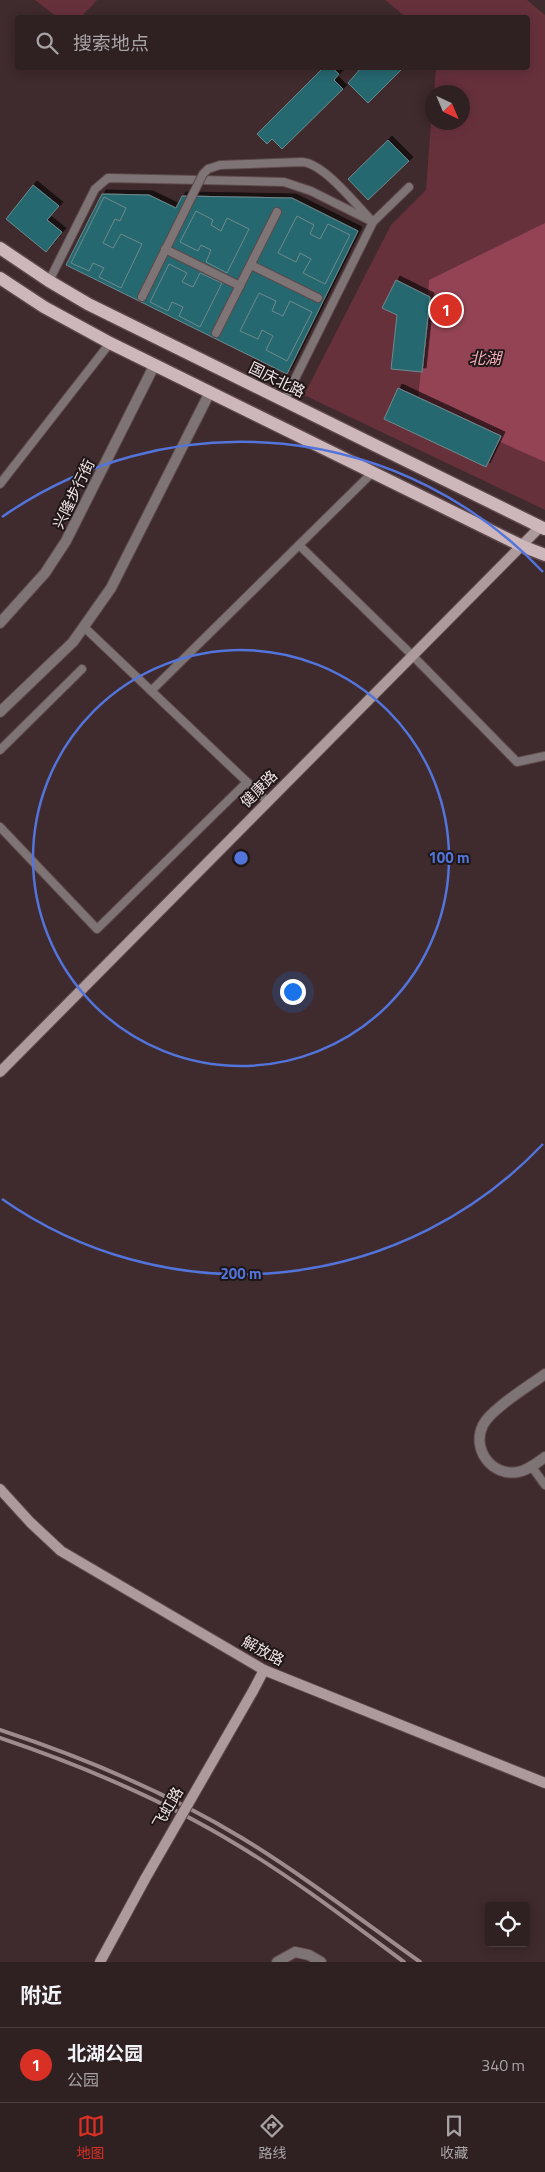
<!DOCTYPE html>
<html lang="zh">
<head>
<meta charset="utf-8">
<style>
	:root { --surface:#2f2022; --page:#37282a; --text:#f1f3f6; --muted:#a7a3a5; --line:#4a3e40; --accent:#d93025 }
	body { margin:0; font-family:"Titillium Web","Noto Sans SC",sans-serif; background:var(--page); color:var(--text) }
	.controls { position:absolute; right:15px; bottom:15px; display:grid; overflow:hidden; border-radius:5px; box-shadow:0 2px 12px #0003 }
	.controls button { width:45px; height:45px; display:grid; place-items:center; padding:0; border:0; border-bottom:1px solid var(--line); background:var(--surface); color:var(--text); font:25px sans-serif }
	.compass { position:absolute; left:425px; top:85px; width:45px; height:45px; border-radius:50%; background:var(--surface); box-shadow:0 2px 12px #0003; rotate:136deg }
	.you { position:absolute; left:292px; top:991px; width:18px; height:18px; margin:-12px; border:4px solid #fff; border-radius:50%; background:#1a73e8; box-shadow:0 0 0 8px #1a73e833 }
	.badge { display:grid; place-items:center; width:32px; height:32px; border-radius:50%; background:var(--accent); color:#fff; font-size:16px; font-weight:700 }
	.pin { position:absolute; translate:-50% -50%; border:2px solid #fff; box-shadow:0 1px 5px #0006 }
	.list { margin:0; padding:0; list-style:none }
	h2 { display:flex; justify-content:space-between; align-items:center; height:65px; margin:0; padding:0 20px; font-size:21px }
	h2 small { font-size:16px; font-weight:400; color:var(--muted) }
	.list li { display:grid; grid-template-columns:32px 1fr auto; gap:15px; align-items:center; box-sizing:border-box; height:75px; padding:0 20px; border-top:1px solid var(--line) }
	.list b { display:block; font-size:19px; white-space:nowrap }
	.list p { margin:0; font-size:16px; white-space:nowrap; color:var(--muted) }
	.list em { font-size:16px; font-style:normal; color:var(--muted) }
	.icon { flex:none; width:28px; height:28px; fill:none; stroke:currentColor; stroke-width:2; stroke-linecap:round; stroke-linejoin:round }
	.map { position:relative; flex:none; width:545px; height:1962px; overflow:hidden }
	.search { position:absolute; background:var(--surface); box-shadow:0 2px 12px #0003; left:15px; right:15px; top:15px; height:55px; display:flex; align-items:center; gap:12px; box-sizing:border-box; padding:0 18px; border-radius:5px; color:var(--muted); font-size:19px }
	.sheet { height:140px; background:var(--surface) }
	nav { display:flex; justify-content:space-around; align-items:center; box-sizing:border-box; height:70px; border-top:1px solid var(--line); background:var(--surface); font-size:14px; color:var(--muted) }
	nav a { display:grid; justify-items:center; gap:2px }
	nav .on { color:var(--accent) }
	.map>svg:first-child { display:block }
	.green { fill:#67313c }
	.water { fill:#934354 }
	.building { fill:#28686f; stroke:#6e898c; filter:url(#shadow) }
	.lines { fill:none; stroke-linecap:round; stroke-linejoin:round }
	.lane-casing { stroke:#5c484a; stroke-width:10 }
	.street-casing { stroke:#5c484a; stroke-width:12 }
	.secondary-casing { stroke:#5c484a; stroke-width:12 }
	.primary-casing { stroke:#5c484a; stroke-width:15 }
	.lane { stroke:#7f7475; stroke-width:8 }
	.street { stroke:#7f7475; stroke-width:10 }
	.secondary { stroke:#ac9a9c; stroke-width:10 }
	.primary { stroke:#ceb7ba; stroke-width:12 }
	.rail { stroke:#9d8b8d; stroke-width:4 }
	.lane-bridge-casing { stroke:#5c484a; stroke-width:10; stroke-linecap:butt }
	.secondary-bridge-casing { stroke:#5c484a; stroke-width:12; stroke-linecap:butt }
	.lane-bridge { stroke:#7f7475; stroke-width:8 }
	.secondary-bridge { stroke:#ac9a9c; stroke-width:10 }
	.ring { fill:none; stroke:#5274db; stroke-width:2.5 }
	.labels { text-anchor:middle; stroke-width:4; stroke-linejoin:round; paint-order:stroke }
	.street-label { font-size:15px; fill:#f2e4e5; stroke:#1f1617 }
	.water-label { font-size:16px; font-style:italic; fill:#f3adb8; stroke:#1f1617 }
	.centre { fill:#5274db; stroke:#1f1617; stroke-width:2.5 }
	.ring-label { font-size:15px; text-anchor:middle; font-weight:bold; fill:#5274db; stroke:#1f1617; stroke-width:4; stroke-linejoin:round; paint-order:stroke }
</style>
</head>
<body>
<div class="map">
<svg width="545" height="1962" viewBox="0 0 545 1962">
	<defs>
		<filter id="shadow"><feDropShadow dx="4" dy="-4" stdDeviation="0" flood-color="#0009"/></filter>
	</defs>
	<rect width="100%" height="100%" fill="#3f2a2d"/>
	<!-- green -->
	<g class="green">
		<path d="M 35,0 L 97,0 L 81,17 L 57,17 Z"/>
		<path d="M 385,0 L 527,0 L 545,15 L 545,510 L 304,395 L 391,225 L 426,190 L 432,110 L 432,122 L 462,122 L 462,92 L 434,92 L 436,68 L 528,68 L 528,18 L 406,17 Z"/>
	</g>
	<!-- water -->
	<path class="water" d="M 545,223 L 545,462 L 498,441 L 418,398 L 429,297 L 428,296 L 429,280 Z"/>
	<!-- building -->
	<g class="building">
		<path d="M 323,68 L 332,68 L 339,74 L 334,80 L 343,89 L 282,149 L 272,139 L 267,144 L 257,134 Z"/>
		<path d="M 361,68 L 403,68 L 368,103 L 348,83 Z"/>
		<path d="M 388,140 L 409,161 L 368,200 L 348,179 Z"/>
		<path d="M 33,185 L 59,206 L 47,220 L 62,232 L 46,252 L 6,219 Z"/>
		<path d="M 102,194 L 149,195 L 176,208 L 182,196 L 292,198 L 358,231 L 287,374 L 66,265 Z"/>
		<path d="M 104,197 L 126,208 L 120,221 L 115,219 L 103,243 L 113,248 L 121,234 L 142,244 L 121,288 L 99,277 L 104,268 L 93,263 L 89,271 L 71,263 Z"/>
		<path d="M 196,211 L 213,220 L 211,225 L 221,231 L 227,218 L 249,229 L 227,273 L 206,262 L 211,250 L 201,245 L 198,251 L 180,242 Z"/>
		<path d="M 297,216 L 314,225 L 310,234 L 320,239 L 328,224 L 350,235 L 325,284 L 303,273 L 311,259 L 300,253 L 296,262 L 278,253 Z"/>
		<path d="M 169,264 L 187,273 L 182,282 L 193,287 L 200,273 L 222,283 L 200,327 L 179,316 L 183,307 L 172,302 L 168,311 L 150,302 Z"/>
		<path d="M 396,280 L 430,297 L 422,372 L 391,369 L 397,315 L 382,308 Z"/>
		<path d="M 259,293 L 276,301 L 272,311 L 283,316 L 290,301 L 312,312 L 287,361 L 266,350 L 273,336 L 262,330 L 258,339 L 240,331 Z"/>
		<path d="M 398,388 L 501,436 L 486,467 L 384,419 Z"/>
	</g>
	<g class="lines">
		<!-- lane casing -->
		<g class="lane-casing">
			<g id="lane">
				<path d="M 208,169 L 220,165 L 302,162 C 324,163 357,206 373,222 L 409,187"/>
				<path d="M 165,249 L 240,286"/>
				<path d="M 251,265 L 318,298"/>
				<path d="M 49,281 L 95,189 L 108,178 L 284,182 L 311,191 L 373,222 L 284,401"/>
				<path d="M 142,297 L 192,196"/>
				<path d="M 216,333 L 277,212"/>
				<path d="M 0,484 L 110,343"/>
				<path d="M 299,545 L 413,656 L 517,762 L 545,756"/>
				<path d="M 84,627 L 268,802"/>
				<path d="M 151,691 L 373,472"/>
				<path d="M 0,750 L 82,669"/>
				<path d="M 0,827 L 97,929 L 247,782"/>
				<path d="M 532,1467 L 545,1485"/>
			</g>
		</g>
		<!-- street casing -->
		<g class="street-casing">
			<g id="street">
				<path d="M 0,623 L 45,573 L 66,541 L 155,364"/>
				<path d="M 0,712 L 73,642 L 111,588 L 210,392"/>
				<path d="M 545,1374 C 529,1386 491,1409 483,1425 C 471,1449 492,1477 518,1472 C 528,1470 537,1463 545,1457"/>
				<path d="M 277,1962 L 295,1952 L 309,1955 L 321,1962"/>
			</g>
		</g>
		<!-- secondary casing -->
		<g class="secondary-casing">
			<g id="secondary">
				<path d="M 0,1072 L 540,527"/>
				<path d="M 0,1489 L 30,1522 L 61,1551 L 264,1670 L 545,1783"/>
				<path d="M 253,1691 L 264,1670"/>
				<path d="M 100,1962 L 145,1879"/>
			</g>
		</g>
		<!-- primary casing -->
		<g class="primary-casing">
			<g id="primary">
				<path d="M 0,248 L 49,281 L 88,304 L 545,529"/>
				<path d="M 0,278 L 44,307 L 110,343 L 522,546 L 545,555"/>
			</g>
		</g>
		<!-- lane -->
		<use href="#lane" class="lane"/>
		<!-- street -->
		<use href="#street" class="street"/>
		<!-- secondary -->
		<use href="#secondary" class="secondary"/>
		<!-- primary -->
		<use href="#primary" class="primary"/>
		<!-- rail -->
		<g class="rail">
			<path d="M 0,1730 C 85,1758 166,1792 242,1838 C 304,1876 361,1920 420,1962"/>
			<path d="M 0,1738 C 83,1766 164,1800 239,1846 C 297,1881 350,1922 404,1962"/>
		</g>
		<!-- lane-bridge casing -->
		<g class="lane-bridge-casing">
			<path id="lane-bridge" d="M 192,196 L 203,174 L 208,169"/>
		</g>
		<!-- secondary-bridge casing -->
		<g class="secondary-bridge-casing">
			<path id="secondary-bridge" d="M 145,1879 L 253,1691"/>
		</g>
		<!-- lane-bridge -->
		<use href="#lane-bridge" class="lane-bridge"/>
		<!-- secondary-bridge -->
		<use href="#secondary-bridge" class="secondary-bridge"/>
	</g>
	<!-- distance rings -->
	<g class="ring">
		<circle cx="241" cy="858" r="208"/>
		<path d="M543 1144A416 416 0 0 1 2 1199M2 517A416 416 0 0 1 543 572"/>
	</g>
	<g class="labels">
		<!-- street labels -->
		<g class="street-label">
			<text transform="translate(277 380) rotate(26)" y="5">国庆北路</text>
			<text transform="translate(74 494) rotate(-64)" y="5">兴隆步行街</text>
			<text transform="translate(259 789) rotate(-45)" y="5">健康路</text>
			<text transform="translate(263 1651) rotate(28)" y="5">解放路</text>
			<text transform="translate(168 1808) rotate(-60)" y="5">飞虹路</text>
		</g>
		<!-- water labels -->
		<g class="water-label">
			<text x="485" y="364">北湖</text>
		</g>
	</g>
	<circle cx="241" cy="858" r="8" class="centre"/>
	<g class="ring-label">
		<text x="449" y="863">100 m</text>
		<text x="241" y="1279">200 m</text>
	</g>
</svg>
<div class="controls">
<button><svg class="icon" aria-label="locate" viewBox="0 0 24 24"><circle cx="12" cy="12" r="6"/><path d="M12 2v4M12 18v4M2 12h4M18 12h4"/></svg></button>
</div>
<svg class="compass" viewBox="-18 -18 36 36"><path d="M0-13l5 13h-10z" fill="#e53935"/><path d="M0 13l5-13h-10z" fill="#a7a3a5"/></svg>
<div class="you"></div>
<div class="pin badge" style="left:446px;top:310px">1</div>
<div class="search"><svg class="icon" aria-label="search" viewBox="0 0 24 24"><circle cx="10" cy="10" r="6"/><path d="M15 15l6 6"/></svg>搜索地点</div>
</div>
<section class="sheet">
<h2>附近<small></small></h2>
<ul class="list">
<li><span class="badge">1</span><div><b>北湖公园</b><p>公园</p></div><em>340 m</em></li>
</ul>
</section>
<nav>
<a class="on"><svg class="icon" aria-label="map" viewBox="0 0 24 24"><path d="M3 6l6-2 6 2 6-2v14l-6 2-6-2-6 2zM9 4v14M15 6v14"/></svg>地图</a>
<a><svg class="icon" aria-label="directions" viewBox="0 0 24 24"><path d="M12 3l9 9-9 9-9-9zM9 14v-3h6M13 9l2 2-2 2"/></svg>路线</a>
<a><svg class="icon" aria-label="saved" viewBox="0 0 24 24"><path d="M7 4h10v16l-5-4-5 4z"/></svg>收藏</a>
</nav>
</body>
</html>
